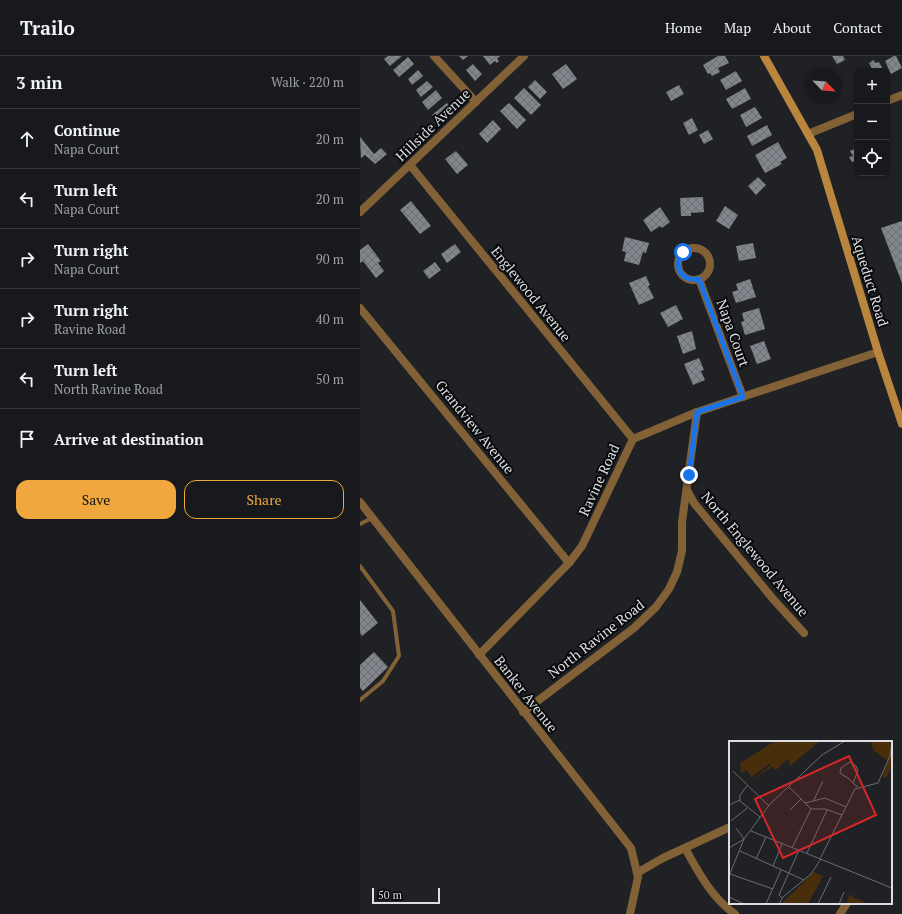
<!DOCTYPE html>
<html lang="en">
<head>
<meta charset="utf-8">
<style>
	:root { --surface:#17191c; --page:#202225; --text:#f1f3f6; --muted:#9ea0a3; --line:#36383b; --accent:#f0a73e }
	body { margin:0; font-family:"PT Serif",serif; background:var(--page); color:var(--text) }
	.controls { position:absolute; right:12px; top:12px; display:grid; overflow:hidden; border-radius:8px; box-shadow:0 2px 6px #0003 }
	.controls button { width:36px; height:36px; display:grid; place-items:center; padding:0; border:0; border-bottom:1px solid var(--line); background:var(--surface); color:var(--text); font:20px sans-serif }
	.compass { position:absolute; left:446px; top:12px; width:36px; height:36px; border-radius:50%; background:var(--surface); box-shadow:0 2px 6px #0003; rotate:115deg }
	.scale { position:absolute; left:12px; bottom:10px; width:68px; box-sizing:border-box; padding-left:4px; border:2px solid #dcdee1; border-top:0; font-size:11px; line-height:14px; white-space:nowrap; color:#dcdee1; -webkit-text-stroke:3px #090a0c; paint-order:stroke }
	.stop { position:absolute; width:12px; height:12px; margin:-9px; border:3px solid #1a73e8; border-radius:50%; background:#fff }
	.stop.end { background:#1a73e8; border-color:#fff; box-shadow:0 1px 4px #0008 }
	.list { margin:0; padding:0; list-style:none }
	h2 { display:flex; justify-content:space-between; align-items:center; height:52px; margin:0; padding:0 16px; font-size:17px }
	h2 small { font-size:13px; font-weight:400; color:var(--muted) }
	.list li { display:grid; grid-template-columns:26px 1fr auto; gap:12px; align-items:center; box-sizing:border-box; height:60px; padding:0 16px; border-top:1px solid var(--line) }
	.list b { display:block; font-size:15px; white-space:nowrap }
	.list p { margin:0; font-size:13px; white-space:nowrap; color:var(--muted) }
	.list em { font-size:13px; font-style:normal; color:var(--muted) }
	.actions { display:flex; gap:8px; padding:12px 16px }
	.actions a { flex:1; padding:9px 0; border:1px solid var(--accent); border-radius:12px; text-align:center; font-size:14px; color:var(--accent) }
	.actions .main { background:var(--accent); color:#111 }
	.icon { flex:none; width:22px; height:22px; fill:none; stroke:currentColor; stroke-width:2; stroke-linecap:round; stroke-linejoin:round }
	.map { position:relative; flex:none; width:542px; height:858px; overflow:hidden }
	header { display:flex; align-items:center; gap:24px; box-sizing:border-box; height:56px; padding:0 20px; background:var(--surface); border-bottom:1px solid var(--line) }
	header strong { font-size:19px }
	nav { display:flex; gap:22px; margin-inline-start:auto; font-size:14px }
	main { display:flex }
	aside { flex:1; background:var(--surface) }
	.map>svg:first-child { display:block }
	.building { fill:url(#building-cross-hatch) }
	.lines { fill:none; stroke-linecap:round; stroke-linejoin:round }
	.lane { stroke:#826137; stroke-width:4 }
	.street { stroke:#826137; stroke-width:8 }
	.secondary { stroke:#ba853d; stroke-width:8 }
	.route { stroke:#1a73e8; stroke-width:5 }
	.labels { text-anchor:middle; stroke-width:4; stroke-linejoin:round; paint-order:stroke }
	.street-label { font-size:14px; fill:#dcdee1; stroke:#090a0c }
	.inset-road { fill:none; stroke:#6b6d70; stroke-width:1 }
	.view { fill:#d62828; fill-opacity:0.15; stroke:#d62828; stroke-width:2 }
	.inset-edge { fill:none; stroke:#dcdee1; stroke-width:2 }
</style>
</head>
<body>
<header>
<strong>Trailo</strong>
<nav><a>Home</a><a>Map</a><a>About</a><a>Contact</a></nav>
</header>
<main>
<aside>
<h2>3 min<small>Walk · 220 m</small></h2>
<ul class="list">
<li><svg class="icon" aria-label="ahead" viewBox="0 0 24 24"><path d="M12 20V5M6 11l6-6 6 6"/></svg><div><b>Continue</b><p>Napa Court</p></div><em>20 m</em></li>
<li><svg class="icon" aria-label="left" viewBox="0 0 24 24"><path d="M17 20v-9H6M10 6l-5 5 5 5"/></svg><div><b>Turn left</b><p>Napa Court</p></div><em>20 m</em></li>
<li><svg class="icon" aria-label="right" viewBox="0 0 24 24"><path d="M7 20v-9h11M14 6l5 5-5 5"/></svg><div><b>Turn right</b><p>Napa Court</p></div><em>90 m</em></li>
<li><svg class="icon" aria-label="right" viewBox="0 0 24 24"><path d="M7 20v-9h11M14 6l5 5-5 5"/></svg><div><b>Turn right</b><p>Ravine Road</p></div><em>40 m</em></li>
<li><svg class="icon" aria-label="left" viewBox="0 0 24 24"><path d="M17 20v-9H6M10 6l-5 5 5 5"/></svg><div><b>Turn left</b><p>North Ravine Road</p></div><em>50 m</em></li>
<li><svg class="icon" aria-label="arrive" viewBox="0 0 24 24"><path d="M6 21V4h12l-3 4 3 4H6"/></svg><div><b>Arrive at destination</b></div></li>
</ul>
<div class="actions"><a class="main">Save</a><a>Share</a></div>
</aside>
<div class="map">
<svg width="542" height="858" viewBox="0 0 542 858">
	<defs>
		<pattern id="building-cross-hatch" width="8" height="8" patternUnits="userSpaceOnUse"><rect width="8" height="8" fill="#82858b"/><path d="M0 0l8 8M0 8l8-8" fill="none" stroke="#6c6e72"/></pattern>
	</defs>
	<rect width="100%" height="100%" fill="#1f2125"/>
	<!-- building -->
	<g class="building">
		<path d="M 28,0 L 42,0 L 30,10 L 24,3 Z"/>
		<path d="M 99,0 L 108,0 L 103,4 Z"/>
		<path d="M 123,0 L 140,0 L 137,3 L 139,5 L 137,7 L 135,5 L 130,9 Z"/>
		<path d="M 358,0 L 365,0 L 369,7 L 358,12 L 360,16 L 352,20 L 350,17 L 348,18 L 343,9 Z"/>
		<path d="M 472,0 L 483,0 L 485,4 L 477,8 Z"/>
		<path d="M 534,0 L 536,0 L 542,12 L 531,18 L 525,5 Z"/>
		<path d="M 48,1 L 54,8 L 39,21 L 33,14 Z"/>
		<path d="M 514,4 L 515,7 L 519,6 L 524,15 L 513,15 L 509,7 Z"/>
		<path d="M 113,8 L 122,18 L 115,25 L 106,14 Z"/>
		<path d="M 206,8 L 217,23 L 203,33 L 192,18 Z"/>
		<path d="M 465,13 L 468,18 L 456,18 L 462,15 Z"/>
		<path d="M 58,14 L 63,20 L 52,29 L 48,23 Z"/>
		<path d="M 376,15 L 382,25 L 366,34 L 360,24 Z"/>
		<path d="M 175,24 L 187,36 L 180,43 L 168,31 Z"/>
		<path d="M 67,25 L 73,31 L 61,41 L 56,34 Z"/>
		<path d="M 319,29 L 324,38 L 311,45 L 306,36 Z"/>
		<path d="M 164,32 L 181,49 L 171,59 L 154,42 Z"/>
		<path d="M 385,32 L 391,43 L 372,53 L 366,43 Z"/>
		<path d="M 76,34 L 82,42 L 68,54 L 62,46 Z"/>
		<path d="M 87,47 L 93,54 L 79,66 L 72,59 Z"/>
		<path d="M 149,47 L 166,64 L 157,73 L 140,55 Z"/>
		<path d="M 395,51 L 402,62 L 386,71 L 380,59 Z"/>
		<path d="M 332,62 L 338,74 L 329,79 L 323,67 Z"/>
		<path d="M 133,64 L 141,73 L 127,87 L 119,78 Z"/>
		<path d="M 407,69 L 412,79 L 392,90 L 387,80 Z"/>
		<path d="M 348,74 L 353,83 L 344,88 L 339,79 Z"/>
		<path d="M 0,81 L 14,98 L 21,92 L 27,98 L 15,108 L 5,99 L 1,102 Z"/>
		<path d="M 418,86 L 427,102 L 420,106 L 422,108 L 405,117 L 395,99 Z"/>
		<path d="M 497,92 L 497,110 L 495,105 L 492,106 L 489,101 L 493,100 L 490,95 Z"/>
		<path d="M 96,95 L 108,109 L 97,118 L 85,103 Z"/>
		<path d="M 398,121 L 406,129 L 396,139 L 388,130 Z"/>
		<path d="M 343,141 L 344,156 L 331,157 L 331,160 L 321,160 L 320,142 Z"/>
		<path d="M 51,145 L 71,170 L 60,178 L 40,154 Z"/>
		<path d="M 365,150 L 378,159 L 369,173 L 356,165 Z"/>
		<path d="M 300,151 L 310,166 L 302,172 L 300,170 L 291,176 L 283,164 Z"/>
		<path d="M 542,165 L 542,227 L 521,172 Z"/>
		<path d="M 265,181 L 289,187 L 286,197 L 283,196 L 279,209 L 264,205 L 266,196 L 262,195 Z"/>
		<path d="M 393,187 L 396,202 L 379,205 L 376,190 Z"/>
		<path d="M 8,188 L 21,205 L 18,207 L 24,215 L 16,222 L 3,205 L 1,207 L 0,206 L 0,194 Z"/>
		<path d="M 95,188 L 101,196 L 87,207 L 81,198 Z"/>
		<path d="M 75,206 L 81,214 L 69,223 L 63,215 Z"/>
		<path d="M 286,220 L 290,229 L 288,230 L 294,242 L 279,249 L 269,227 Z"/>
		<path d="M 390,223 L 396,241 L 376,247 L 372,236 L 378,234 L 376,228 Z"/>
		<path d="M 316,249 L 323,263 L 308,271 L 300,257 Z"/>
		<path d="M 399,252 L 405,273 L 385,279 L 381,266 L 384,265 L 382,257 Z"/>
		<path d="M 332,275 L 336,293 L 323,298 L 317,280 Z"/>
		<path d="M 404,285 L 411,303 L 397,308 L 390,290 Z"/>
		<path d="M 339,302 L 344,314 L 341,315 L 345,324 L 333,329 L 324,308 Z"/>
		<path d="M 0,544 L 18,567 L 2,580 L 0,577 Z"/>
		<path d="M 14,596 L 28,611 L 3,635 L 0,632 L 0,609 Z"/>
	</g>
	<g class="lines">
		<!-- lane -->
		<g class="lane">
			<path d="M 0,468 L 12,462"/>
			<path d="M 0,510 L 33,555 L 39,600 L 23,625 L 0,644"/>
		</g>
		<!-- street -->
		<g class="street">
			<path d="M 74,0 L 116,46"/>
			<path d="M 527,45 L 542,39"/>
			<path d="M 448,78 L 497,58"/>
			<path d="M 50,109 L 273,383"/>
			<path d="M 0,156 L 164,0"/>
			<circle cx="334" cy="208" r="16"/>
			<path d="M 339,223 L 383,341"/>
			<path d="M 0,252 L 209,507"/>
			<path d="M 327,434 L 334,447 L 413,543 L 444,577"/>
			<path d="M 0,446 L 271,792 L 278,821 L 270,858"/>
			<path d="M 119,599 L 209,507 L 222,490 L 273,383 L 337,356 L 518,296"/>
			<path d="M 163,656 L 274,572 L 296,551 L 309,533 L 317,516 L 322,495 L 322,466 L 337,356"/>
			<path d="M 325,792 C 338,816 352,842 375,858"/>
			<path d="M 277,817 L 303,802 L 370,771"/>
			<path d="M 480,858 L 487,847"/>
		</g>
		<!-- secondary -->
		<path class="secondary" d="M 404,0 L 457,94 L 518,296 L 542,368"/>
	</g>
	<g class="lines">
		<!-- route -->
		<path class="route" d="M 323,196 C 312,210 321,226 339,223 L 383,341 L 337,356 L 329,419"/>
	</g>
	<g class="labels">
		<!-- street labels -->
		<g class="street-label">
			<text transform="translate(73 69) rotate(-44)" y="5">Hillside Avenue</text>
			<text transform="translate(510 225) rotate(73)" y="5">Aqueduct Road</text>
			<text transform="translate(171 238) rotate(51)" y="5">Englewood Avenue</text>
			<text transform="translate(373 277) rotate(70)" y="5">Napa Court</text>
			<text transform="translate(115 371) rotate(51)" y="5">Grandview Avenue</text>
			<text transform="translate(239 424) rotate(-65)" y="5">Ravine Road</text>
			<text transform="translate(395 498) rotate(50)" y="5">North Englewood Avenue</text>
			<text transform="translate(236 583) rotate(-38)" y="5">North Ravine Road</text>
			<text transform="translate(166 638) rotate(52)" y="5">Banker Avenue</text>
		</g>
	</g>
	<!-- overview -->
	<g transform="translate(369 685)">
		<rect width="163" height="163" fill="#1f2125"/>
		<path d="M 46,0 L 91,0 L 61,25 L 59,18 L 47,29 L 43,26 L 18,42 L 42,24 L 40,23 L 17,40 L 22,35 L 18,29 L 12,33 L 11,22 ZM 121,153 L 124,156 L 139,163 L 117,163 Z" fill="#482e0a"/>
		<path d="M 142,0 L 163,0 L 163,25 L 157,37 L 153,36 L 159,20 L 144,9 ZM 85,131 L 94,135 L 79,163 L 52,163 Z" fill="#482e0a"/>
		<path class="inset-road" d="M 4,30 L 40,65M 124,42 L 129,30 L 127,25 L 121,21 L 112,27 L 111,31 L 112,33 L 119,37 L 126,44 L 129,46M 18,45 L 11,54 L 11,60 L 31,76M 60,46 L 82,68 L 96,68 L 113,74M 85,59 L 94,40M 76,62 L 96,57 L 117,66M 0,64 L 11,59M 61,69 L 72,58M 2,80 L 18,67M 7,87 L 15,98M 22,90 L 163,147M 0,107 L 15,98M 63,107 L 82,68M 11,110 L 75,139M 78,112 L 98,69M 27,118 L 37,96M 91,118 L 126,48 L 149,42 L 161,15 L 163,2M 44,125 L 53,103M 1,133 L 44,148M 0,135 L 15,98 L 41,63 L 93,14 L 116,0M 0,156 L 15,163M 53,157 L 50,154 L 70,109M 37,163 L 52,129M 50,163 L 54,156 L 82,133 L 92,118M 89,163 L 102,136M 110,163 L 115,151"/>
		<path class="view" d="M 120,15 L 147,74 L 54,117 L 26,58 Z"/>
		<rect width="163" height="163" class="inset-edge"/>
	</g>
</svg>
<div class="controls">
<button>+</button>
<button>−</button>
<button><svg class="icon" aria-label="locate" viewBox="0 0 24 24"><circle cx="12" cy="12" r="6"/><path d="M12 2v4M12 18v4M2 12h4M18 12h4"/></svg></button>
</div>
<svg class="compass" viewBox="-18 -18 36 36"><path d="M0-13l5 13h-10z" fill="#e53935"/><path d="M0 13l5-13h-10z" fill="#9ea0a3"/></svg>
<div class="scale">50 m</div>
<div class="stop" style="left:323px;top:196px"></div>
<div class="stop end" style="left:329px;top:419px"></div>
</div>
</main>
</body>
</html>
